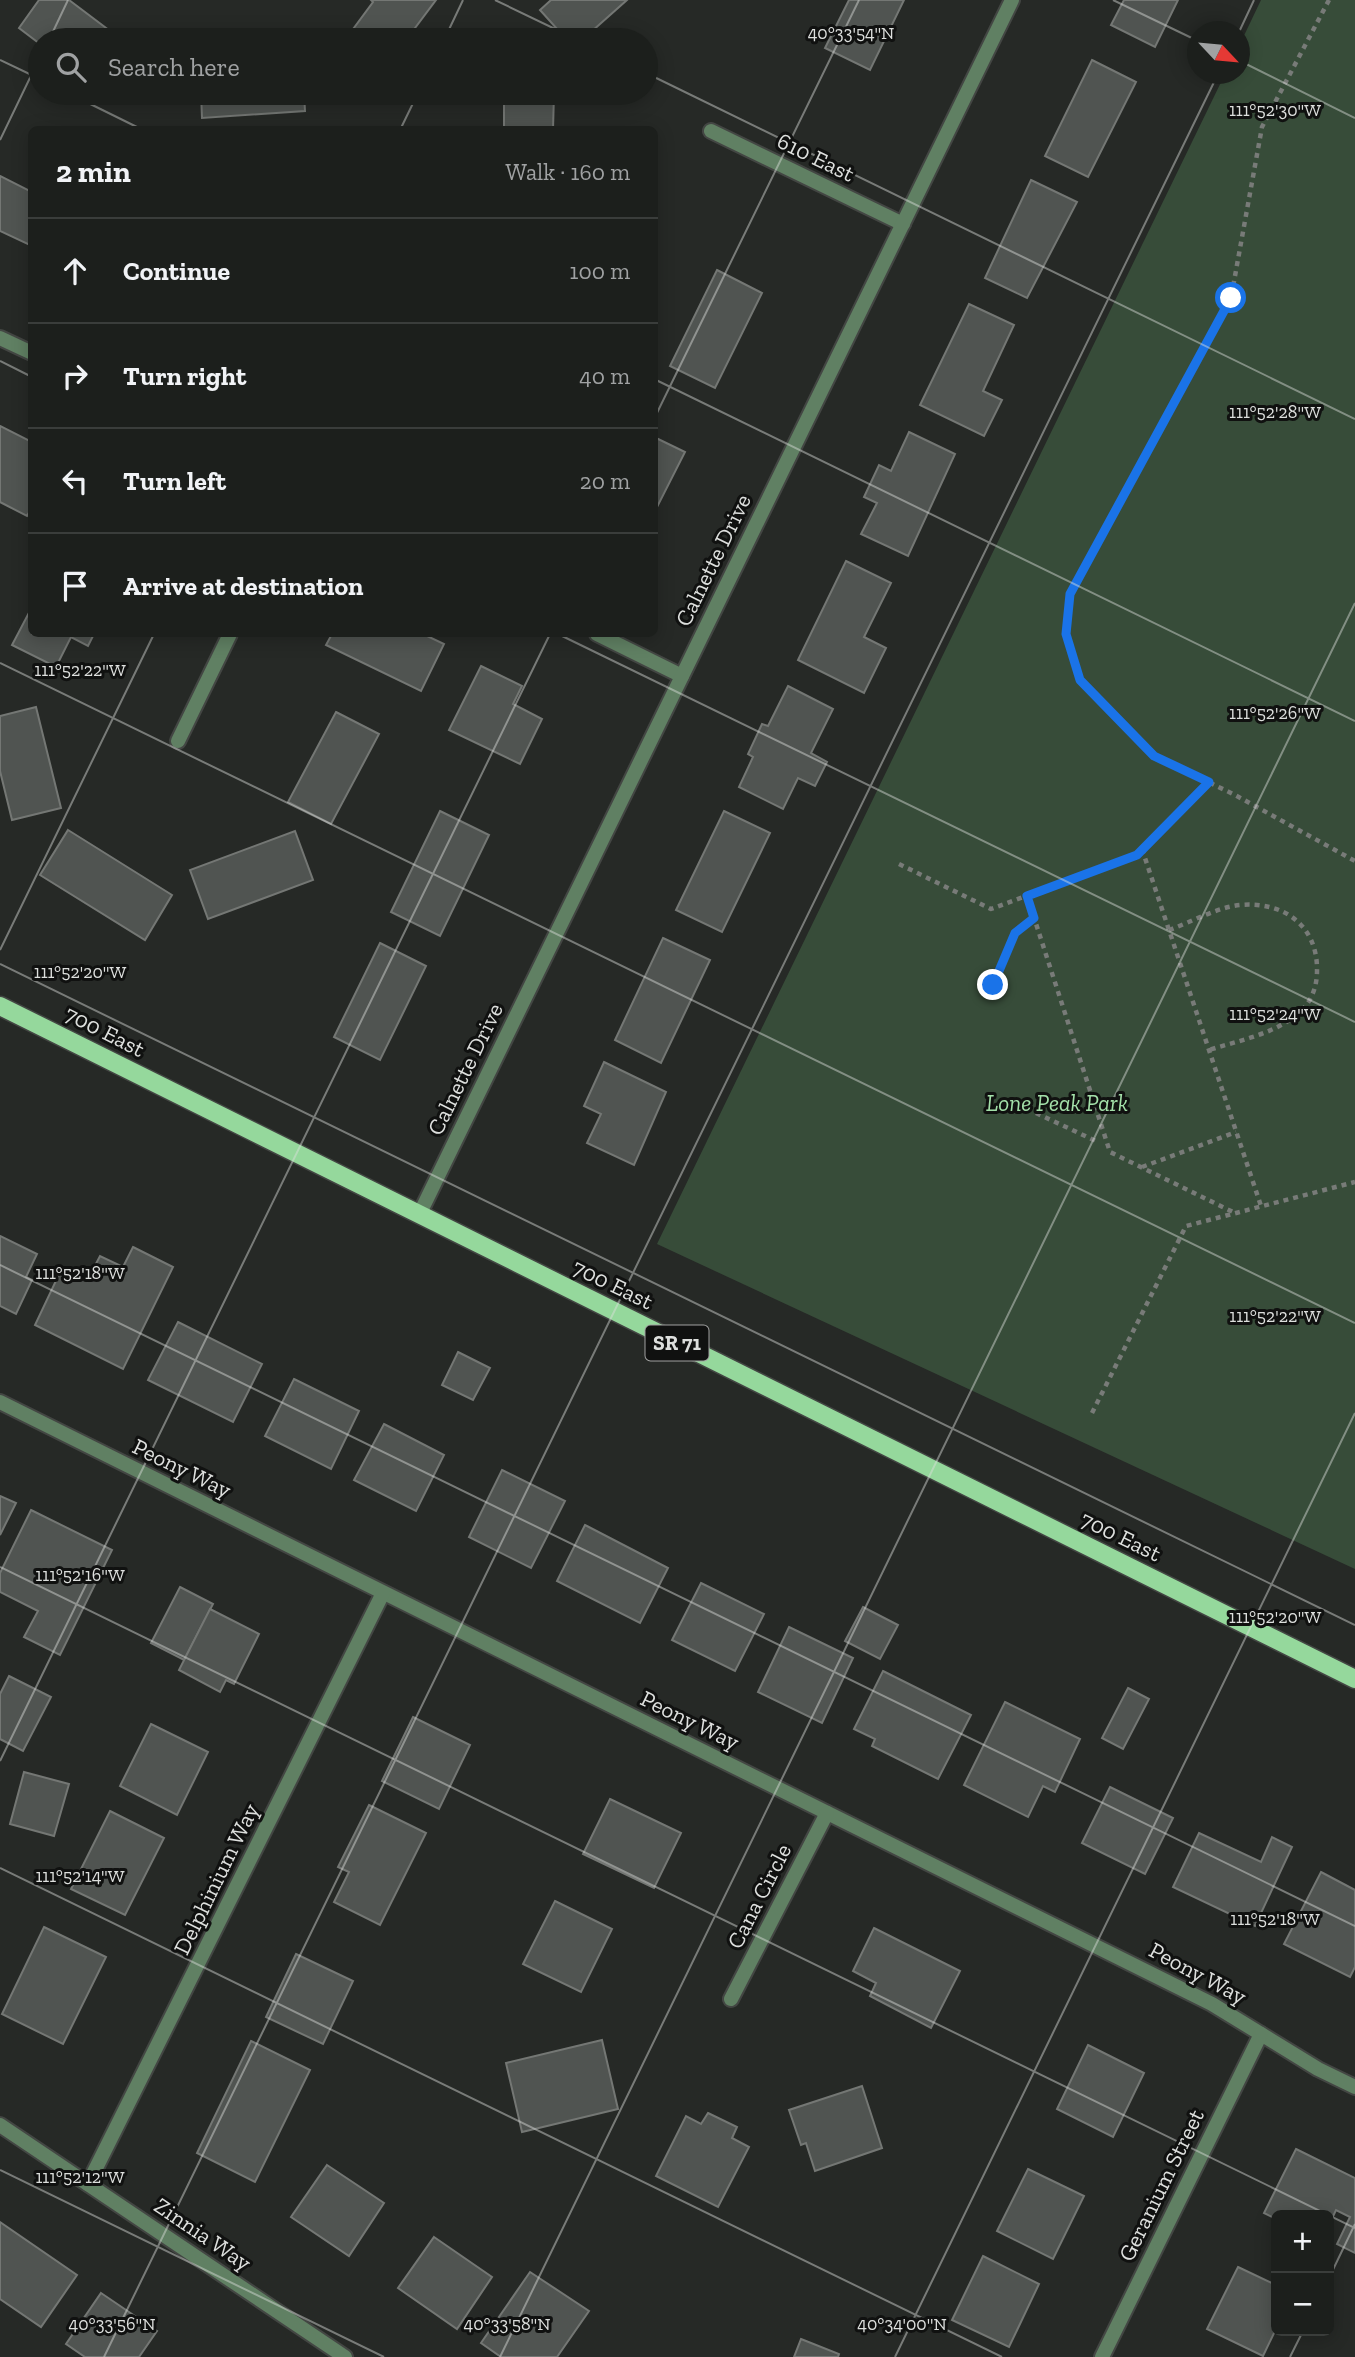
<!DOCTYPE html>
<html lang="en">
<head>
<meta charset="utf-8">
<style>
	:root { --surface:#1c1f1c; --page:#292c29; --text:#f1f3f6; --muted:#a0a2a3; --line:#3a3d3b }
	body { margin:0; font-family:"Zilla Slab",serif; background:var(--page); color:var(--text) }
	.controls { position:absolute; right:21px; bottom:21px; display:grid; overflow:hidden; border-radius:10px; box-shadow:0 4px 18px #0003 }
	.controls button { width:63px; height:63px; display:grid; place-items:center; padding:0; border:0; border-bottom:2px solid var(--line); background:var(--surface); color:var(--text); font:35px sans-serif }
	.compass { position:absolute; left:1187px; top:21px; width:63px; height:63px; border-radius:50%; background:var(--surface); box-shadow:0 4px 18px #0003; rotate:116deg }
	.stop { position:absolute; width:21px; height:21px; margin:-16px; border:5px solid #1a73e8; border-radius:50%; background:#fff }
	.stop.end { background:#1a73e8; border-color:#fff; box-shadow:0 2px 7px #0008 }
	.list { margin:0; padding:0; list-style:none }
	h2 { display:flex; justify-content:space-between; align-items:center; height:91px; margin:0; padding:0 28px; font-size:30px }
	h2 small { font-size:23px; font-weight:400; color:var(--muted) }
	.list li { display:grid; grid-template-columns:46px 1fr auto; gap:21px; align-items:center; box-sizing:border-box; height:105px; padding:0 28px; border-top:2px solid var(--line) }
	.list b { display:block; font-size:26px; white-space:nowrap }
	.list em { font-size:23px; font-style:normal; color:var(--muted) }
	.icon { flex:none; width:38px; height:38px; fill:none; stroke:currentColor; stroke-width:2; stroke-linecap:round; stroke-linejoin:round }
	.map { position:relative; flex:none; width:1355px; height:2357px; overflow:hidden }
	.search { position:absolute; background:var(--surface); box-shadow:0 4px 18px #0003; left:28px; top:28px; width:630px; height:77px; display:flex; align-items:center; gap:18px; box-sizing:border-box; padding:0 24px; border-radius:38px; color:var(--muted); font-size:26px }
	.panel { position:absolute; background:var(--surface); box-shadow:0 4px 18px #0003; left:28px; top:126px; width:630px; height:511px; border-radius:10px }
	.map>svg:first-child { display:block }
	.green { fill:#374c39 }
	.building { fill:#505451; stroke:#747774; stroke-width:2 }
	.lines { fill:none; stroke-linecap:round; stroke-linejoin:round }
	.street-casing { stroke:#434643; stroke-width:18 }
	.primary-casing { stroke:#434643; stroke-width:21 }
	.path { stroke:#787b78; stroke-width:4.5; stroke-dasharray:5 5; stroke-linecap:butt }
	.street { stroke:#608063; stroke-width:14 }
	.primary { stroke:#95d89c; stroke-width:18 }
	.route { stroke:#1a73e8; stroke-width:9 }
	.ticks { fill:none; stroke:#dddfdd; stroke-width:2; stroke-opacity:0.45 }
	.labels { text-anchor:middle; stroke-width:6; stroke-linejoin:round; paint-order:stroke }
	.shield { fill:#101110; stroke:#a0a1a0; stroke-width:2 }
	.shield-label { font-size:21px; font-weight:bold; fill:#dddfdd }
	.street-label { font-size:23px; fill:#dddfdd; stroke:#101110 }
	.park-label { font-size:23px; font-style:italic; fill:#a3e0a9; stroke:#101110 }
	.ticks-label { font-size:18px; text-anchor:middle; fill:#dddfdd; stroke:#101110; stroke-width:6; stroke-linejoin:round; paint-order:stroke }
</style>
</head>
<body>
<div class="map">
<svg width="1355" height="2357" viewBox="0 0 1355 2357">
	<rect width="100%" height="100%" fill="#262926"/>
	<!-- green -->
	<path class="green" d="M 1261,0 L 1355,0 L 1355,1569 L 657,1244 L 1225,74 L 1240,74 L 1240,44 Z"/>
	<!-- building -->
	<g class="building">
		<path d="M 39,0 L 69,0 L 122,40 L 40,40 L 40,44 L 19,28 Z"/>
		<path d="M 371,0 L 436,0 L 406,40 L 345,40 L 373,2 Z"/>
		<path d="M 551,0 L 627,0 L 582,40 L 567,40 L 540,10 Z"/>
		<path d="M 849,0 L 904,0 L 870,70 L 825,48 Z"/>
		<path d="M 1124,0 L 1178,0 L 1155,47 L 1111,25 Z"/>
		<path d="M 1092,60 L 1136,82 L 1088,177 L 1045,156 Z"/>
		<path d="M 201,93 L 304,93 L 305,111 L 202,118 Z"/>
		<path d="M 504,93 L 554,93 L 553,130 L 504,130 Z"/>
		<path d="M 0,176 L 32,192 L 32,246 L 0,231 Z"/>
		<path d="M 1031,180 L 1077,202 L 1027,298 L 985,278 Z"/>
		<path d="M 717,270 L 762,293 L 715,388 L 670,366 Z"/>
		<path d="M 969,304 L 1014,325 L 983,391 L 1002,400 L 984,436 L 920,405 Z"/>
		<path d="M 0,426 L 32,442 L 32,507 L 27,516 L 0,502 Z"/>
		<path d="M 909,432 L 955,454 L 908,556 L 861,534 L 877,503 L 864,497 L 879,465 L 891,471 Z"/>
		<path d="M 654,437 L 685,452 L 654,513 Z"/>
		<path d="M 846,561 L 891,583 L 864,637 L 886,648 L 864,693 L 798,660 Z"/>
		<path d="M 32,607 L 32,634 L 94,634 L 88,646 L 71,637 L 56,667 L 12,645 Z"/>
		<path d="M 332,634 L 423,634 L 444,644 L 421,691 L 326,645 Z"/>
		<path d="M 481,666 L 522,686 L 513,704 L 542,719 L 520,764 L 449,730 Z"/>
		<path d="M 788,686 L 833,709 L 811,753 L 827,762 L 815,786 L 798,778 L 783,809 L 739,787 L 753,757 L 748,754 L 762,724 L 768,726 Z"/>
		<path d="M 36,707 L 61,808 L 12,820 L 0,771 L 0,716 Z"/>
		<path d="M 336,712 L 379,734 L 331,824 L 288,802 Z"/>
		<path d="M 440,811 L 489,835 L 440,936 L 391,912 Z"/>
		<path d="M 724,811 L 770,833 L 722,932 L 676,910 Z"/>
		<path d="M 68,830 L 172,895 L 145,940 L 40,875 Z"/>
		<path d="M 295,831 L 313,880 L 208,919 L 190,870 Z"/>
		<path d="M 663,938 L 710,960 L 661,1063 L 615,1040 Z"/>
		<path d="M 380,943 L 426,966 L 380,1060 L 334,1037 Z"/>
		<path d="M 604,1062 L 666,1092 L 634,1165 L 587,1143 L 601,1114 L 584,1106 Z"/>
		<path d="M 0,1236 L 37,1254 L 26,1277 L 32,1280 L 16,1314 L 0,1306 Z"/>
		<path d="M 133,1247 L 173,1267 L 123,1369 L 35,1325 L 62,1268 L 87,1281 L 100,1256 L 123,1267 Z"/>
		<path d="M 178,1322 L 262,1364 L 233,1422 L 148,1380 Z"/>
		<path d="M 458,1352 L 490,1368 L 473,1400 L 442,1385 Z"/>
		<path d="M 294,1379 L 359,1411 L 331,1469 L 265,1436 Z"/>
		<path d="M 384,1424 L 444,1455 L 416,1511 L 354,1480 Z"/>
		<path d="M 502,1470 L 565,1501 L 531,1568 L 469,1537 Z"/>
		<path d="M 0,1496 L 16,1503 L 0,1535 Z"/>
		<path d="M 31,1510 L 112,1550 L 60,1655 L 24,1637 L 38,1611 L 0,1592 L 0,1573 Z"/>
		<path d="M 585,1525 L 668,1568 L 640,1623 L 557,1581 Z"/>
		<path d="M 701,1583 L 764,1614 L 735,1671 L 672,1640 Z"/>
		<path d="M 180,1587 L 213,1604 L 184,1660 L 151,1643 Z"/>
		<path d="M 863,1607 L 898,1625 L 880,1659 L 845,1641 Z"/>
		<path d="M 210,1609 L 259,1634 L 234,1684 L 226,1680 L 220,1692 L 179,1670 Z"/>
		<path d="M 789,1627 L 853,1658 L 822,1723 L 758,1692 Z"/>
		<path d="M 883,1671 L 971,1715 L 938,1779 L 872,1746 L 875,1739 L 854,1729 Z"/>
		<path d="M 9,1676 L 51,1697 L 23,1751 L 0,1739 L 0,1694 Z"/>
		<path d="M 1128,1688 L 1149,1699 L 1123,1749 L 1102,1738 Z"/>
		<path d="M 1005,1702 L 1080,1739 L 1055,1792 L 1043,1786 L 1028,1817 L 964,1785 Z"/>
		<path d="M 413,1717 L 470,1745 L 439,1809 L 382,1781 Z"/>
		<path d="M 151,1724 L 208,1752 L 177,1815 L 120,1786 Z"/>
		<path d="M 24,1772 L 69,1784 L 54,1836 L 10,1824 Z"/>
		<path d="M 1110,1787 L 1173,1818 L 1145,1874 L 1082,1843 Z"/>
		<path d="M 610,1799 L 681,1833 L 654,1888 L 583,1854 Z"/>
		<path d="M 369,1805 L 426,1833 L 380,1925 L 334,1902 L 349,1872 L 338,1867 Z"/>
		<path d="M 110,1811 L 164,1838 L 125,1915 L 71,1889 Z"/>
		<path d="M 1199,1833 L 1261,1862 L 1272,1837 L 1292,1847 L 1255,1926 L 1173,1887 Z"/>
		<path d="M 1321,1872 L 1355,1890 L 1355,1967 L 1350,1977 L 1284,1944 Z"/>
		<path d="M 555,1901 L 612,1929 L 581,1992 L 523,1964 Z"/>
		<path d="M 44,1927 L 106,1957 L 63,2044 L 2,2014 Z"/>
		<path d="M 874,1928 L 960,1971 L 931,2028 L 870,1996 L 876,1983 L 853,1971 Z"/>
		<path d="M 296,1954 L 353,1981 L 323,2044 L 266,2017 Z"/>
		<path d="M 602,2040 L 618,2109 L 522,2132 L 506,2063 Z"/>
		<path d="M 251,2041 L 310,2070 L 255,2182 L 197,2153 Z"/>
		<path d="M 1088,2045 L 1144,2073 L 1113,2137 L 1057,2109 Z"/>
		<path d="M 862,2086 L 882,2148 L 815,2171 L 806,2143 L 801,2145 L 789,2110 Z"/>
		<path d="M 708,2113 L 737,2127 L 732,2138 L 749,2147 L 718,2207 L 656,2176 L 686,2116 L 701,2124 Z"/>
		<path d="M 1296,2149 L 1355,2178 L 1355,2253 L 1337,2244 L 1350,2217 L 1336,2210 L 1329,2225 L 1329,2215 L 1276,2215 L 1276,2219 L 1264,2213 Z"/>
		<path d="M 327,2165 L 384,2203 L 349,2256 L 291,2217 Z"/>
		<path d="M 1028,2169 L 1084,2196 L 1053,2259 L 997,2231 Z"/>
		<path d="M 0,2222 L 77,2275 L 41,2327 L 0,2299 Z"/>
		<path d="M 434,2237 L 492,2277 L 457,2329 L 398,2288 Z"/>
		<path d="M 983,2256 L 1039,2284 L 1009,2347 L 952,2320 Z"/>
		<path d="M 1238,2267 L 1276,2285 L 1276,2329 L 1263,2356 L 1207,2329 Z"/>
		<path d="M 530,2272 L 589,2311 L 557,2357 L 501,2357 L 481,2343 Z"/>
		<path d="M 101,2293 L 157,2331 L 139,2357 L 85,2357 L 66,2344 Z"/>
		<path d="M 801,2339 L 839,2354 L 838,2357 L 794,2357 Z"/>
	</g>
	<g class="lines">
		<!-- street casing -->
		<g class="street-casing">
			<g id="street">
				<path d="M 711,131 L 903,224"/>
				<path d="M 0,338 L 32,353"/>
				<path d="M 597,634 L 682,676"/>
				<path d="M 178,741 L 230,634"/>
				<path d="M 419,1215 L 1012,0"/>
				<path d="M 0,1402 L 1212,2004 L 1318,2069 L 1355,2087"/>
				<path d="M 731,1999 L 827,1813"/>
				<path d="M 0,2125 L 345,2357"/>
				<path d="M 88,2184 L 383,1593"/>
				<path d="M 1102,2357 L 1261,2034"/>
			</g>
		</g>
		<!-- primary casing -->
		<g class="primary-casing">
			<path id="primary" d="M 0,1006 L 1355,1679"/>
		</g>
		<!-- path -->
		<g class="path">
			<path d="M 1329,0 L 1262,127 L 1231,298 L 1070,594 L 1066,634 L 1080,680 L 1155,756 L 1235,795 L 1355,861"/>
			<path d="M 1142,849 L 1261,1206"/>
			<path d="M 899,864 L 991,909 L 1137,855 L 1209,782"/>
			<path d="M 1027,896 L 1110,1152 L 1235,1213"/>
			<path d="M 1169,930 C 1191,922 1218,907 1240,905 C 1284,901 1318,926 1317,971 C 1317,986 1312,1000 1302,1010 C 1277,1034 1240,1040 1209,1050"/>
			<path d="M 993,985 L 1015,933 L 1034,918"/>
			<path d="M 1036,1113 L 1098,1142"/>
			<path d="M 1142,1167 L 1236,1132"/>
			<path d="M 1092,1413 L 1186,1226 L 1355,1182"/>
		</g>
		<!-- street -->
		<use href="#street" class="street"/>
		<!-- primary -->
		<use href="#primary" class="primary"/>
	</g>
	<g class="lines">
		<!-- route -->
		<path class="route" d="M 993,985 L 1015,933 L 1034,918 L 1027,896 L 1137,855 L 1209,782 L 1154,756 L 1080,680 L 1066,634 L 1070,594 L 1231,298"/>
	</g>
	<!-- ticks -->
	<path class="ticks" d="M 495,0 L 578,40M 1113,0 L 1198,41M 1239,32 L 1254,0M 49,40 L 68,0M 444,40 L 463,0M 0,60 L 40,79M 1240,61 L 1355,118M 646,73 L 1355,419M 68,93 L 143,130M 400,130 L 418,93M 0,140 L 40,57M 0,361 L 32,377M 654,379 L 1355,721M 654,419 L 859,0M 558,634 L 1355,1022M 0,663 L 1355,1323M 0,950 L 154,634M 0,964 L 1355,1625M 0,1265 L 1355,1926M 0,1567 L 1355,2228M 0,1761 L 550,634M 0,1868 L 1002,2357M 0,2170 L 384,2357M 1329,2278 L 1355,2224M 104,2357 L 1218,74M 500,2357 L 1355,603M 895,2357 L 1355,1413M 1290,2357 L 1303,2331"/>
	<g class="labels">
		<!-- shield labels -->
		<rect class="shield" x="645.5" y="1325.5" width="63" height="35" rx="5"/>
		<g class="shield-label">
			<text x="677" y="1350">SR 71</text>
		</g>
		<!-- street labels -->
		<g class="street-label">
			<text transform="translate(816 157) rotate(26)" y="8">610 East</text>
			<text transform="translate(713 560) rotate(-64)" y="8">Calnette Drive</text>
			<text transform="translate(105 1031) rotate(27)" y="8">700 East</text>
			<text transform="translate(465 1069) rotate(-64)" y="8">Calnette Drive</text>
			<text transform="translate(613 1284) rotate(26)" y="8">700 East</text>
			<text transform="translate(182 1468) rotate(26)" y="8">Peony Way</text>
			<text transform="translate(1121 1536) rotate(26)" y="8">700 East</text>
			<text transform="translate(690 1720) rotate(26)" y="8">Peony Way</text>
			<text transform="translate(216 1879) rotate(-64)" y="8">Delphinium Way</text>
			<text transform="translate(759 1896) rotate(-63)" y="8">Cana Circle</text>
			<text transform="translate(1198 1973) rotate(28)" y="8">Peony Way</text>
			<text transform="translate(1161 2185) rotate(-64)" y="8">Geranium Street</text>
			<text transform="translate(203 2234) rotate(34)" y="8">Zinnia Way</text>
		</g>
		<!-- park labels -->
		<g class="park-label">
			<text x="1057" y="1111">Lone Peak Park</text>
		</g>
	</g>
	<g class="ticks-label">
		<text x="851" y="39">40°33'54"N</text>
		<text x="1275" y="116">111°52'30"W</text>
		<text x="1275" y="418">111°52'28"W</text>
		<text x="80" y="676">111°52'22"W</text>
		<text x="1275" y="719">111°52'26"W</text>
		<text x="80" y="978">111°52'20"W</text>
		<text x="1275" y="1020">111°52'24"W</text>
		<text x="80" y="1279">111°52'18"W</text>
		<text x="1275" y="1322">111°52'22"W</text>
		<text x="80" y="1581">111°52'16"W</text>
		<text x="1275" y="1623">111°52'20"W</text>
		<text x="80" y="1882">111°52'14"W</text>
		<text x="1275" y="1925">111°52'18"W</text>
		<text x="80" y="2183">111°52'12"W</text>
		<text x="112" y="2330">40°33'56"N</text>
		<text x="507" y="2330">40°33'58"N</text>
		<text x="902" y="2330">40°34'00"N</text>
	</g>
</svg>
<div class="controls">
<button>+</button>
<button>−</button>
</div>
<svg class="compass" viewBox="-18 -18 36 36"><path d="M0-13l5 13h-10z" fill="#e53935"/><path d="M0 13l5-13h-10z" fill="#a0a2a3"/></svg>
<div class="stop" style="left:1231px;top:298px"></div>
<div class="stop end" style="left:993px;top:985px"></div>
<div class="search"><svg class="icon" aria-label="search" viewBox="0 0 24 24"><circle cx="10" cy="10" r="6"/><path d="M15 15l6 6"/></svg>Search here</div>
<section class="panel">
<h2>2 min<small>Walk · 160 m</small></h2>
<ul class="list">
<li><svg class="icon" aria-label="ahead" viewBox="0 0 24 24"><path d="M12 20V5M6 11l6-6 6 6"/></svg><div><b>Continue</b></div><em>100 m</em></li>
<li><svg class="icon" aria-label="right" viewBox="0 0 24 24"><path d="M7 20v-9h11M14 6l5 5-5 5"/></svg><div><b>Turn right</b></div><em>40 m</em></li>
<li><svg class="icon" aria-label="left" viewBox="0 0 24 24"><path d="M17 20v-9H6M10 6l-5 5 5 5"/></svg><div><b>Turn left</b></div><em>20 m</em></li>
<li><svg class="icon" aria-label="arrive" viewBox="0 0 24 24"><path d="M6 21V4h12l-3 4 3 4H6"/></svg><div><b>Arrive at destination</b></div></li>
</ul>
</section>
</div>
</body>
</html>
